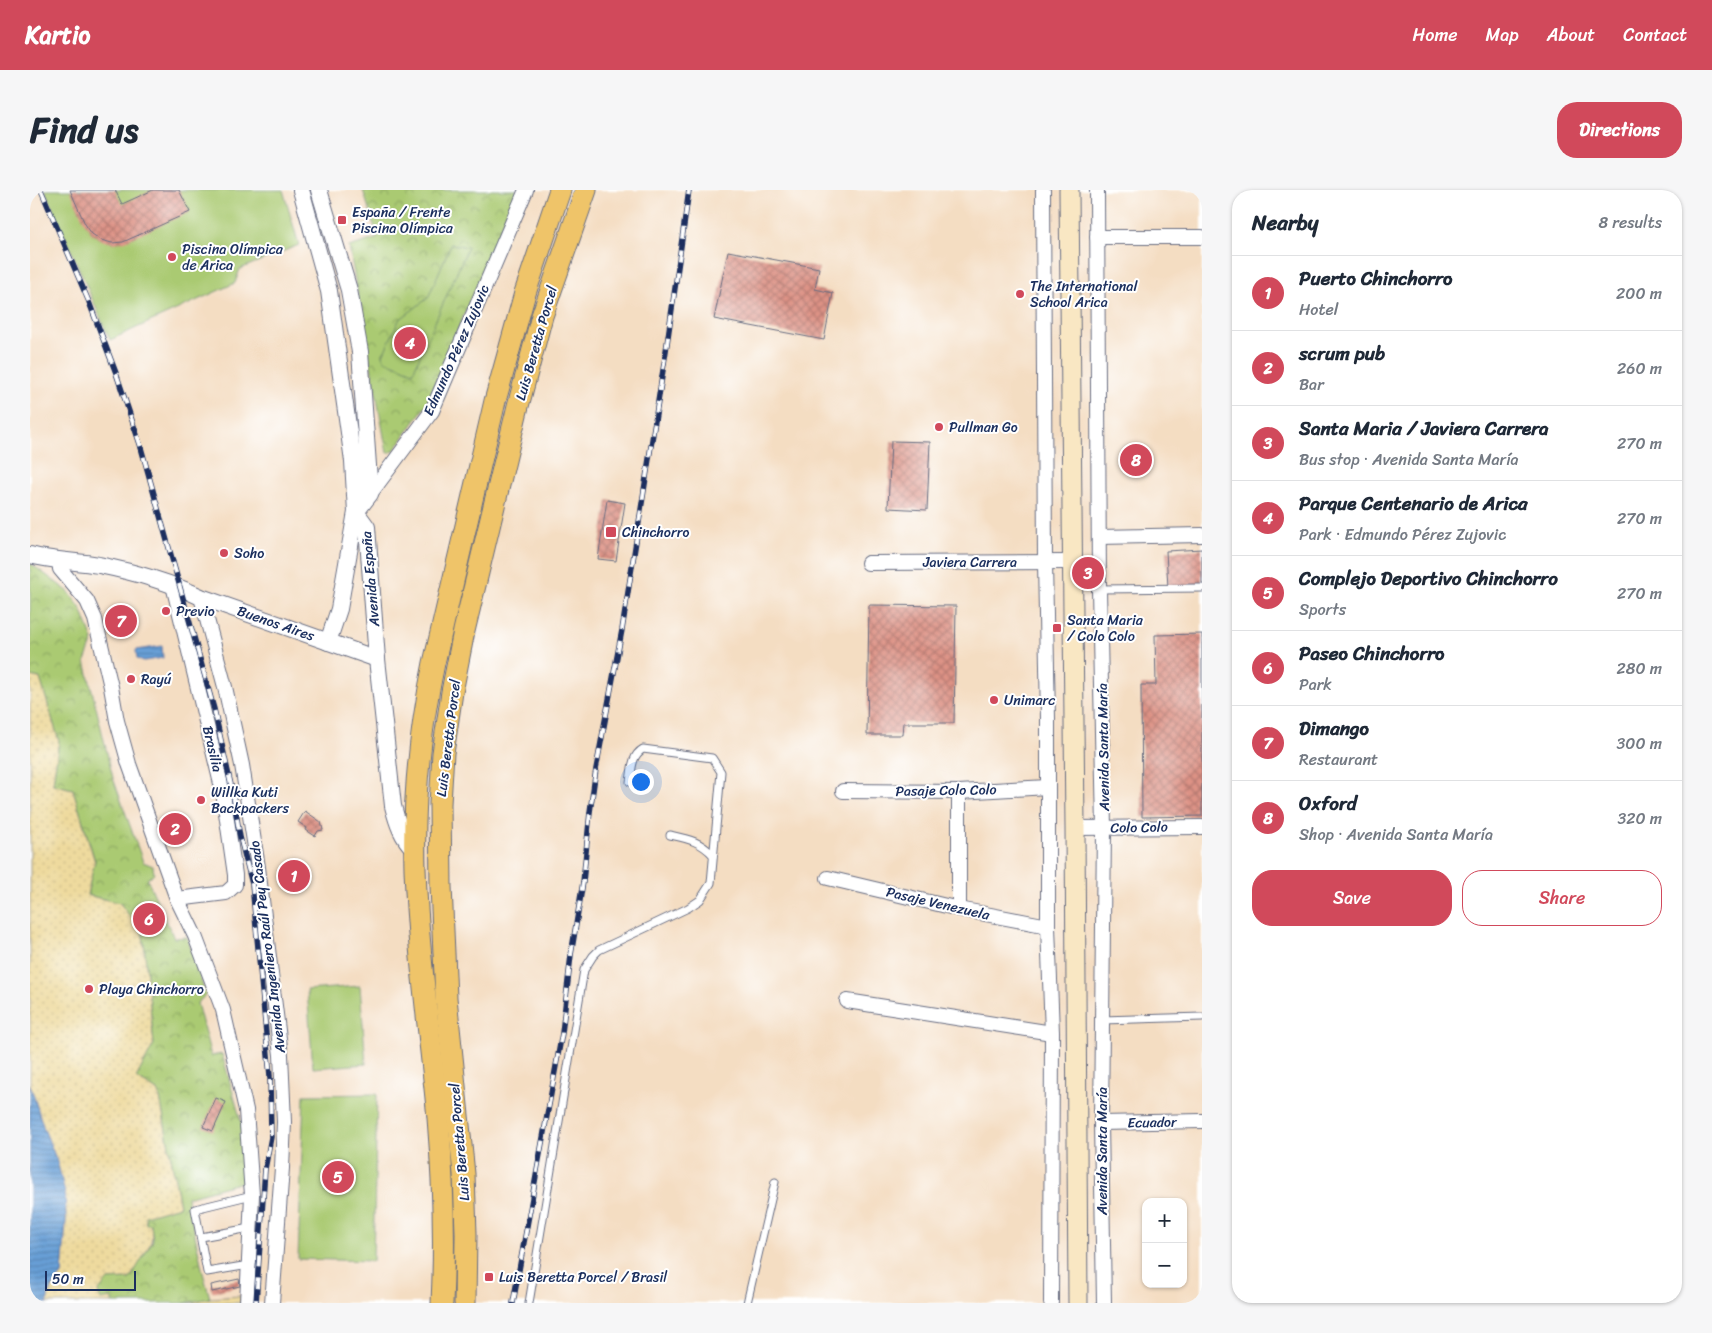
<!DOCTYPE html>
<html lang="en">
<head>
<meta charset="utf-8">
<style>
	:root { --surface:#fff; --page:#f6f6f7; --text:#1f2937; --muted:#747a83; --line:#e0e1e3; --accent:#d1495b }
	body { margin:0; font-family:Sriracha,sans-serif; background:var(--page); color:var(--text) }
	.controls { position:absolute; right:15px; bottom:15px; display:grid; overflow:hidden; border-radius:10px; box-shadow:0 1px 4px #0004 }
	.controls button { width:45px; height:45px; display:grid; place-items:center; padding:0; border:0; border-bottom:1px solid var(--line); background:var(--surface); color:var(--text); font:25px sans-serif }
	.scale { position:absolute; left:15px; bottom:12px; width:91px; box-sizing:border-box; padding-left:5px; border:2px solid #1b2f5e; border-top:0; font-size:14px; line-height:18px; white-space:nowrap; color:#1b2f5e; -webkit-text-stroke:4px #fff; paint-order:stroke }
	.you { position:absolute; left:610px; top:591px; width:18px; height:18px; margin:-12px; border:4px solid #fff; border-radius:50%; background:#1a73e8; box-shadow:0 0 0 8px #1a73e833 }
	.badge { display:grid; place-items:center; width:32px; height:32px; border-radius:50%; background:var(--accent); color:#fff; font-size:16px; font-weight:700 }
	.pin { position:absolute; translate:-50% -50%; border:2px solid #fff; box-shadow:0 1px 5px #0006 }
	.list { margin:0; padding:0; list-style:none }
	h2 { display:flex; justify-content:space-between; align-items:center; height:65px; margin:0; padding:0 20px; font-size:21px }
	h2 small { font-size:16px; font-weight:400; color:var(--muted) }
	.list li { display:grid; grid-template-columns:32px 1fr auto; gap:15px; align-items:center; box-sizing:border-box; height:75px; padding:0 20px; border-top:1px solid var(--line) }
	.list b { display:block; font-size:19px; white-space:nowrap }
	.list p { margin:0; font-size:16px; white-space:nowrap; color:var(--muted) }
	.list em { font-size:16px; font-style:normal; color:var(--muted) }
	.actions { display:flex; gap:10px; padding:15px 20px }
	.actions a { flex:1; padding:11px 0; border:1px solid var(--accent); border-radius:20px; text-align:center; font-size:18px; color:var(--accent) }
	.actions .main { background:var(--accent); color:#fff }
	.map { position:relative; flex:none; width:1172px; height:1113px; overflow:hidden; border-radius:20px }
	header { display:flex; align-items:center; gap:30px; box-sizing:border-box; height:70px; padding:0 25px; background:var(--accent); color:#fff }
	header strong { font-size:24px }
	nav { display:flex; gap:28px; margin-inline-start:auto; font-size:18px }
	.intro { display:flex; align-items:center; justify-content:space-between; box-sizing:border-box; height:120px; padding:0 30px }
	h1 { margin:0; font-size:35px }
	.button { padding:12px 22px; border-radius:20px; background:var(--accent); color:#fff; font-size:18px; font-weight:700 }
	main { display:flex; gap:30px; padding:0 30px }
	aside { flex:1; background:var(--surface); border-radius:20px; box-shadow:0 1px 4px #0004 }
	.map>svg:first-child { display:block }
	.sand { fill:url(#sand-dots); stroke:#84847e }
	.park { fill:url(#park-crowns); stroke:#627c68 }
	.pitch { fill:#aaca72; stroke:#627c68 }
	.water { fill:url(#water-rules); stroke:#42679a }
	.building { fill:url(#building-cross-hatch) }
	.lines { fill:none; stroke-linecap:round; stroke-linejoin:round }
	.service-casing { stroke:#676c81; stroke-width:9 }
	.minor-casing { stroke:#676c81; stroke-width:16 }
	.tertiary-casing { stroke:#676c81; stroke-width:18 }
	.secondary-casing { stroke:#676c81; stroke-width:21 }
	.primary-casing { stroke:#676c81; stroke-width:23 }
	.service { stroke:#fff; stroke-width:7 }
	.minor { stroke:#fff; stroke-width:14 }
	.tertiary { stroke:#fff; stroke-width:16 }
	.secondary { stroke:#f9e7c3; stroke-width:19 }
	.primary { stroke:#efc469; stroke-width:21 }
	.rail-casing { stroke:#1b2f5e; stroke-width:5.5 }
	.rail { stroke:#fff; stroke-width:4; stroke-dasharray:11; stroke-linecap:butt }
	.poi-dot { fill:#d1495b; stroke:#fff; stroke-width:2 }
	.labels { text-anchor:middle; stroke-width:4; stroke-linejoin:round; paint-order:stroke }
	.poi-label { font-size:14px; fill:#1b2f5e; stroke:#fff; text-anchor:start }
	.street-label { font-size:14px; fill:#1b2f5e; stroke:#fff }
</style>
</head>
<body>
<header>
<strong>Kartio</strong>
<nav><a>Home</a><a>Map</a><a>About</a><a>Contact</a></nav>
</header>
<div class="intro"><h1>Find us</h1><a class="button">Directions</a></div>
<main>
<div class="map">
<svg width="1172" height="1113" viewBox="0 0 1172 1113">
	<defs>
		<pattern id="sand-dots" width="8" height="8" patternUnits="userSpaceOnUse" patternTransform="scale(1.25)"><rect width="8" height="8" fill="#eeda9e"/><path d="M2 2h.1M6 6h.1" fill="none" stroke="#ccbb8a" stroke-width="1.8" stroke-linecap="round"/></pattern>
		<pattern id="park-crowns" width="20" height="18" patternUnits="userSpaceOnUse" patternTransform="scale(1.25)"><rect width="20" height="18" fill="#aaca72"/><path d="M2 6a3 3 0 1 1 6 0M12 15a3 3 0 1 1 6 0" fill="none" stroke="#8aa461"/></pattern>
		<pattern id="water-rules" width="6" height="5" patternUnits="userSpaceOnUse" patternTransform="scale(1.25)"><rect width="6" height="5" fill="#689fd6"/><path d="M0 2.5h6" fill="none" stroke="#5582b1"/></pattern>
		<pattern id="building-cross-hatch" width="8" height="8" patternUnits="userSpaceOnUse" patternTransform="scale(1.25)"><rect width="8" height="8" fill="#dd9285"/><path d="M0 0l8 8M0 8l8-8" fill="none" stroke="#b27870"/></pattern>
	</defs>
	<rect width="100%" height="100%" fill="#fff"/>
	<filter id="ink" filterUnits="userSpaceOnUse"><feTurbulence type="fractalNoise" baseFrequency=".02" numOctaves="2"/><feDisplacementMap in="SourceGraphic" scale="10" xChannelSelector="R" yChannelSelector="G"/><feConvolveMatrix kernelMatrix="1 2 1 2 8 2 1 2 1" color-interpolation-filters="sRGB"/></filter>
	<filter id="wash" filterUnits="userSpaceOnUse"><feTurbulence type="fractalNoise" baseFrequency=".0096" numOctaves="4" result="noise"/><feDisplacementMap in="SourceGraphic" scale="20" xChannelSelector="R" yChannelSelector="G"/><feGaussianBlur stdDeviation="1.12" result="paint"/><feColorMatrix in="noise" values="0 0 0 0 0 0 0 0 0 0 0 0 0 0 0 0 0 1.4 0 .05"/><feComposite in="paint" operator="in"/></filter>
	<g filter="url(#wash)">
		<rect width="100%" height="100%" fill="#f4ddc2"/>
		<!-- sand -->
		<g class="sand">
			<path d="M 0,486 L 10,488 L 29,551 L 23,594 L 43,599 L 65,672 L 57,705 L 90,713 L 113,744 L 124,854 L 106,888 L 129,902 L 150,1016 L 115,1026 C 133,1047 112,1069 100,1089 L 78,1090 L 83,1113 L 17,1113 L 19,1102 L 32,1084 L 36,1030 L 35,1003 L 27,971 L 14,939 L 0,894 Z"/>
			<path d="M 211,1106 L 210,1113 L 154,1113 L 180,1108 Z"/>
		</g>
		<!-- park -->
		<g class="park">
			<path d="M 333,0 L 487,0 L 396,215 L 364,261 L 357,263 L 319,57 L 348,48 Z"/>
			<path d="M 0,373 L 39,402 L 51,419 L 63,450 L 55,471 L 83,588 L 113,672 L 123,676 L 124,684 L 117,689 L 144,748 L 157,747 L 176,805 L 167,813 L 181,866 L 192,864 L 212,935 L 216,991 L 157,1007 L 173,1083 L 180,1108 L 154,1113 L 83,1113 L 81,1108 L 71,1110 L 68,1102 L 78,1090 L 100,1089 L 123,1050 L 121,1034 L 116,1034 L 115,1026 L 150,1016 L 129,902 L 106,888 L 124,854 L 113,744 L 90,713 L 57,705 L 65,671 L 43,599 L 23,594 L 29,551 L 10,488 L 0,486 Z"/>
		</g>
		<!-- pitch -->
		<g class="pitch">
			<path d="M 15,0 L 253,0 L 269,55 L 210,79 L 205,93 L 80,150 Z"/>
			<path d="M 421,54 L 438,57 L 383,182 L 354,170 L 353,165 L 369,130 L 398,108 Z"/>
			<path d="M 330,796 L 336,874 L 283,878 L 277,800 Z"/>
			<path d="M 347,904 L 343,1071 L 268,1069 L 274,905 Z"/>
		</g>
		<!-- water -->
		<g class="water">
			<path d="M 132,456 L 133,468 L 114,471 L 107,469 L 106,460 Z"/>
			<path d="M 0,894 L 14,939 L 27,971 L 35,1003 L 36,1030 L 32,1084 L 19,1102 L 17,1113 L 0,1113 Z"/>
		</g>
		<g id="blocks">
			<!-- building -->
			<g class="building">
				<path d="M 40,0 L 85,0 L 92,14 L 123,0 L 149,0 L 160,22 L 93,52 L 82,53 L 71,50 L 62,44 L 55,34 Z"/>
				<path d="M 698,61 L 789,78 L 785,99 L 803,103 L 794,150 L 684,129 Z"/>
				<path d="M 861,251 L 900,252 L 897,320 L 858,318 Z"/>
				<path d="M 577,310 L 595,313 L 586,371 L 568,369 Z"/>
				<path d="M 1172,359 L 1172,397 L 1138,398 L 1136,361 Z"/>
				<path d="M 839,415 L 926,416 L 924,533 L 873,533 L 872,545 L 837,545 Z"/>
				<path d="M 1172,444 L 1172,626 L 1112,627 L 1111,495 L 1126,495 L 1125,445 Z"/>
				<path d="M 275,621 L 291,632 L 293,640 L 288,641 L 285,646 L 276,640 L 277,638 L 268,632 Z"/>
				<path d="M 186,908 L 196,912 L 183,941 L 173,937 Z"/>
				<path d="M 209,1089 L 210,1096 L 182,1102 L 181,1095 Z"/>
			</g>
		</g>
	</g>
	<g filter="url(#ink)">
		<use href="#blocks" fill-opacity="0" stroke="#676c81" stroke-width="1"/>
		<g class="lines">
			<!-- service casing -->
			<g class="service-casing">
				<g id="service">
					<path d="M 1069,399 L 1172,398"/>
					<path d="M 640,645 C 658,649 670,651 683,665"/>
					<path d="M 1072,830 L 1172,827"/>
					<path d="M 171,1047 L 220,1038"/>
					<path d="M 219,1075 L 177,1082 L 165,1019 L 222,1005"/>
					<path d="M 499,1113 L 554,780 L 563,766 L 569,760 L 658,718 L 670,710 L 681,693 L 691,582 L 682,568 L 613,559 C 601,566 602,580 600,592"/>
					<path d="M 717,1113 L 745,992"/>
				</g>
			</g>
			<!-- minor casing -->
			<g class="minor-casing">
				<g id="minor">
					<path d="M 1013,0 L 1015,372 L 1018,529 L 1018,736 L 1022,843 L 1021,1113"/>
					<path d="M 1067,0 L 1069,399 L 1074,638 L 1071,933 L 1074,1113"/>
					<path d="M 1067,47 L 1172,47"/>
					<path d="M 340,304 L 402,221 L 496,0"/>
					<path d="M 1069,347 L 1172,345"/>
					<path d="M 29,370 L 30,379 L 57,411 L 65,429 L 81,497 L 87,531 L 99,574 L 147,709 L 165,746 L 193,820 L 216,920 L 222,1005 L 217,1113"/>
					<path d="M 838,373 L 1042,372"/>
					<path d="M 143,395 L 193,602 L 205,685 L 205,695 L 196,703 L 147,709"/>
					<path d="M 171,407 L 195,497 L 212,575 L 228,677 L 251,865 L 254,932 L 252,978 L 242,1113"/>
					<path d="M 813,601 L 929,602 L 1018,597"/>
					<path d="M 929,602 L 929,719"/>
					<path d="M 1045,638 L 1172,637"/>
					<path d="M 798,688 L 929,719 L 1018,736"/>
					<path d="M 817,811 L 1022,843"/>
					<path d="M 1071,933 L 1172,931"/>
				</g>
			</g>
			<!-- tertiary casing -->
			<g class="tertiary-casing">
				<g id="tertiary">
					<path d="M 271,0 L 299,101 L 323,271 L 326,322 L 337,337 L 347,469 L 363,616 C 367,632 372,648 385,660"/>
					<path d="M 289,0 L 319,100 L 330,162 L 340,304 L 326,322 L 309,419 L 298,452"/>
					<path d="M 0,365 C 22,371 46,371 69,375 C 104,382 139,392 171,407 L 347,469"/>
				</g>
			</g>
			<!-- secondary casing -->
			<g class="secondary-casing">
				<path id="secondary" d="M 1039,0 L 1045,638 L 1048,1113"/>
			</g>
			<!-- primary casing -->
			<g class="primary-casing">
				<g id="primary">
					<path d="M 412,1113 C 415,1053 413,988 408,928 C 400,845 388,763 385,679 C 383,610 390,540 404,473 L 465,211 L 495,103 L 530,0"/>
					<path d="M 435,1113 L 436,1044 L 434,984 L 416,808 L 411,696 L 410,614 L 413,563 L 422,502 L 434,441 L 488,216 L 512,126 L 556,0"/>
				</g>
			</g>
			<!-- service -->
			<use href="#service" class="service"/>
			<!-- minor -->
			<use href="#minor" class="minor"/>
			<!-- tertiary -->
			<use href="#tertiary" class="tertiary"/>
			<!-- secondary -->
			<use href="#secondary" class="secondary"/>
			<!-- primary -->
			<use href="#primary" class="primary"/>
			<!-- rail casing -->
			<g class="rail-casing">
				<g id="rail">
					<path d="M 11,0 L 59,112 L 86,183 L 110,254 L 184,519 L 203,604 L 210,647 L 222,694 L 240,886 L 241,947 L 235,979 L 226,1113"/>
					<path d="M 483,1113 L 532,843 L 541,765 L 553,692 L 560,622 L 566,579 L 592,440 L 636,161 L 659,0"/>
				</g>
			</g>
			<!-- rail -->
			<use href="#rail" class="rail"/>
		</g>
	</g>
	<!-- markers -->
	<g class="poi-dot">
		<rect x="307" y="25" width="10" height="10" rx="2.5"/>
		<circle cx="142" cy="67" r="5"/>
		<circle cx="990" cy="104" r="5"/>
		<circle cx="909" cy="237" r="5"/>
		<rect x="575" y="336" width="12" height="12" rx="2.5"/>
		<circle cx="194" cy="363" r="5"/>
		<circle cx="136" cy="421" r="5"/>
		<rect x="1022" y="433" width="10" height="10" rx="2.5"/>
		<circle cx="101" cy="489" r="5"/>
		<circle cx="964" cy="510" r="5"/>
		<circle cx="171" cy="610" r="5"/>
		<circle cx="59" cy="799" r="5"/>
		<rect x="454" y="1082" width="10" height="10" rx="2.5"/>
	</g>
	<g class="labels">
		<!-- poi labels -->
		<g class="poi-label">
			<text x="322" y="27">España / Frente<tspan x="322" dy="16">Piscina Olímpica</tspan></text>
			<text x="152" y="64">Piscina Olímpica<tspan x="152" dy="16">de Arica</tspan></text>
			<text x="1000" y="101">The International<tspan x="1000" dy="16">School Arica</tspan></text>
			<text x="919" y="242">Pullman Go</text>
			<text x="592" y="347">Chinchorro</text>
			<text x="204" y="368">Soho</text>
			<text x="146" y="426">Previo</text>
			<text x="1037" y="435">Santa Maria<tspan x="1037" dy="16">/ Colo Colo</tspan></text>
			<text x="111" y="494">Rayú</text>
			<text x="974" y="515">Unimarc</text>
			<text x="181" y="607">Willka Kuti<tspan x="181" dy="16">Backpackers</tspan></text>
			<text x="69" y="804">Playa Chinchorro</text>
			<text x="469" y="1092">Luis Beretta Porcel / Brasil</text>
		</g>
		<!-- street labels -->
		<g class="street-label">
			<text transform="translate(506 153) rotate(-74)" y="5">Luis Beretta Porcel</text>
			<text transform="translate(426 160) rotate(-66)" y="5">Edmundo Pérez Zujovic</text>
			<text x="940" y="377">Javiera Carrera</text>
			<text transform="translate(340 389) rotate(-95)" y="5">Avenida España</text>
			<text transform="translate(246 433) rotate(19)" y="5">Buenos Aires</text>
			<text transform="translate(418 548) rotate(-83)" y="5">Luis Beretta Porcel</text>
			<text transform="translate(1073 557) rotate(-91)" y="5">Avenida Santa María</text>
			<text transform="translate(183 559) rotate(77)" y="5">Brasilia</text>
			<text transform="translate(916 600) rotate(-1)" y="5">Pasaje Colo Colo</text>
			<text transform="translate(1109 637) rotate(-1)" y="5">Colo Colo</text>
			<text transform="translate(908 713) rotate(13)" y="5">Pasaje Venezuela</text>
			<text transform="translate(237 757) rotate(-97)" y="5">Avenida Ingeniero Raúl Pey Casado</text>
			<text transform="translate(1122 932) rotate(-1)" y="5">Ecuador</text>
			<text transform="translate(429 952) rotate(-95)" y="5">Luis Beretta Porcel</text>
			<text transform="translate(1072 961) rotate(-90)" y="5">Avenida Santa María</text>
		</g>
	</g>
</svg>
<div class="controls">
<button>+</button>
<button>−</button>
</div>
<div class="scale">50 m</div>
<div class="you"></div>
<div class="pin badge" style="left:264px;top:686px">1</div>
<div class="pin badge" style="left:145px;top:639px">2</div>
<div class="pin badge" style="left:1058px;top:383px">3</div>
<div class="pin badge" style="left:380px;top:153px">4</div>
<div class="pin badge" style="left:308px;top:987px">5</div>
<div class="pin badge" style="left:119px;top:729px">6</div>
<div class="pin badge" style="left:91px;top:431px">7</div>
<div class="pin badge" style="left:1106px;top:270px">8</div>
</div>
<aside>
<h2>Nearby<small>8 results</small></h2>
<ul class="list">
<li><span class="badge">1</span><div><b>Puerto Chinchorro</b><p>Hotel</p></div><em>200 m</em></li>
<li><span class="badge">2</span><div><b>scrum pub</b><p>Bar</p></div><em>260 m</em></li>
<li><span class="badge">3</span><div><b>Santa Maria / Javiera Carrera</b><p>Bus stop · Avenida Santa María</p></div><em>270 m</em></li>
<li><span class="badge">4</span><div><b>Parque Centenario de Arica</b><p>Park · Edmundo Pérez Zujovic</p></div><em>270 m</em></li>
<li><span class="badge">5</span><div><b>Complejo Deportivo Chinchorro</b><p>Sports</p></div><em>270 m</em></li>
<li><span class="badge">6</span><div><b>Paseo Chinchorro</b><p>Park</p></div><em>280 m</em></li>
<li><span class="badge">7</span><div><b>Dimango</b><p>Restaurant</p></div><em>300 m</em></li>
<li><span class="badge">8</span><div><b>Oxford</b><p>Shop · Avenida Santa María</p></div><em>320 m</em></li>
</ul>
<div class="actions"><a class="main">Save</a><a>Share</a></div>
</aside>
</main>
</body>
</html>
